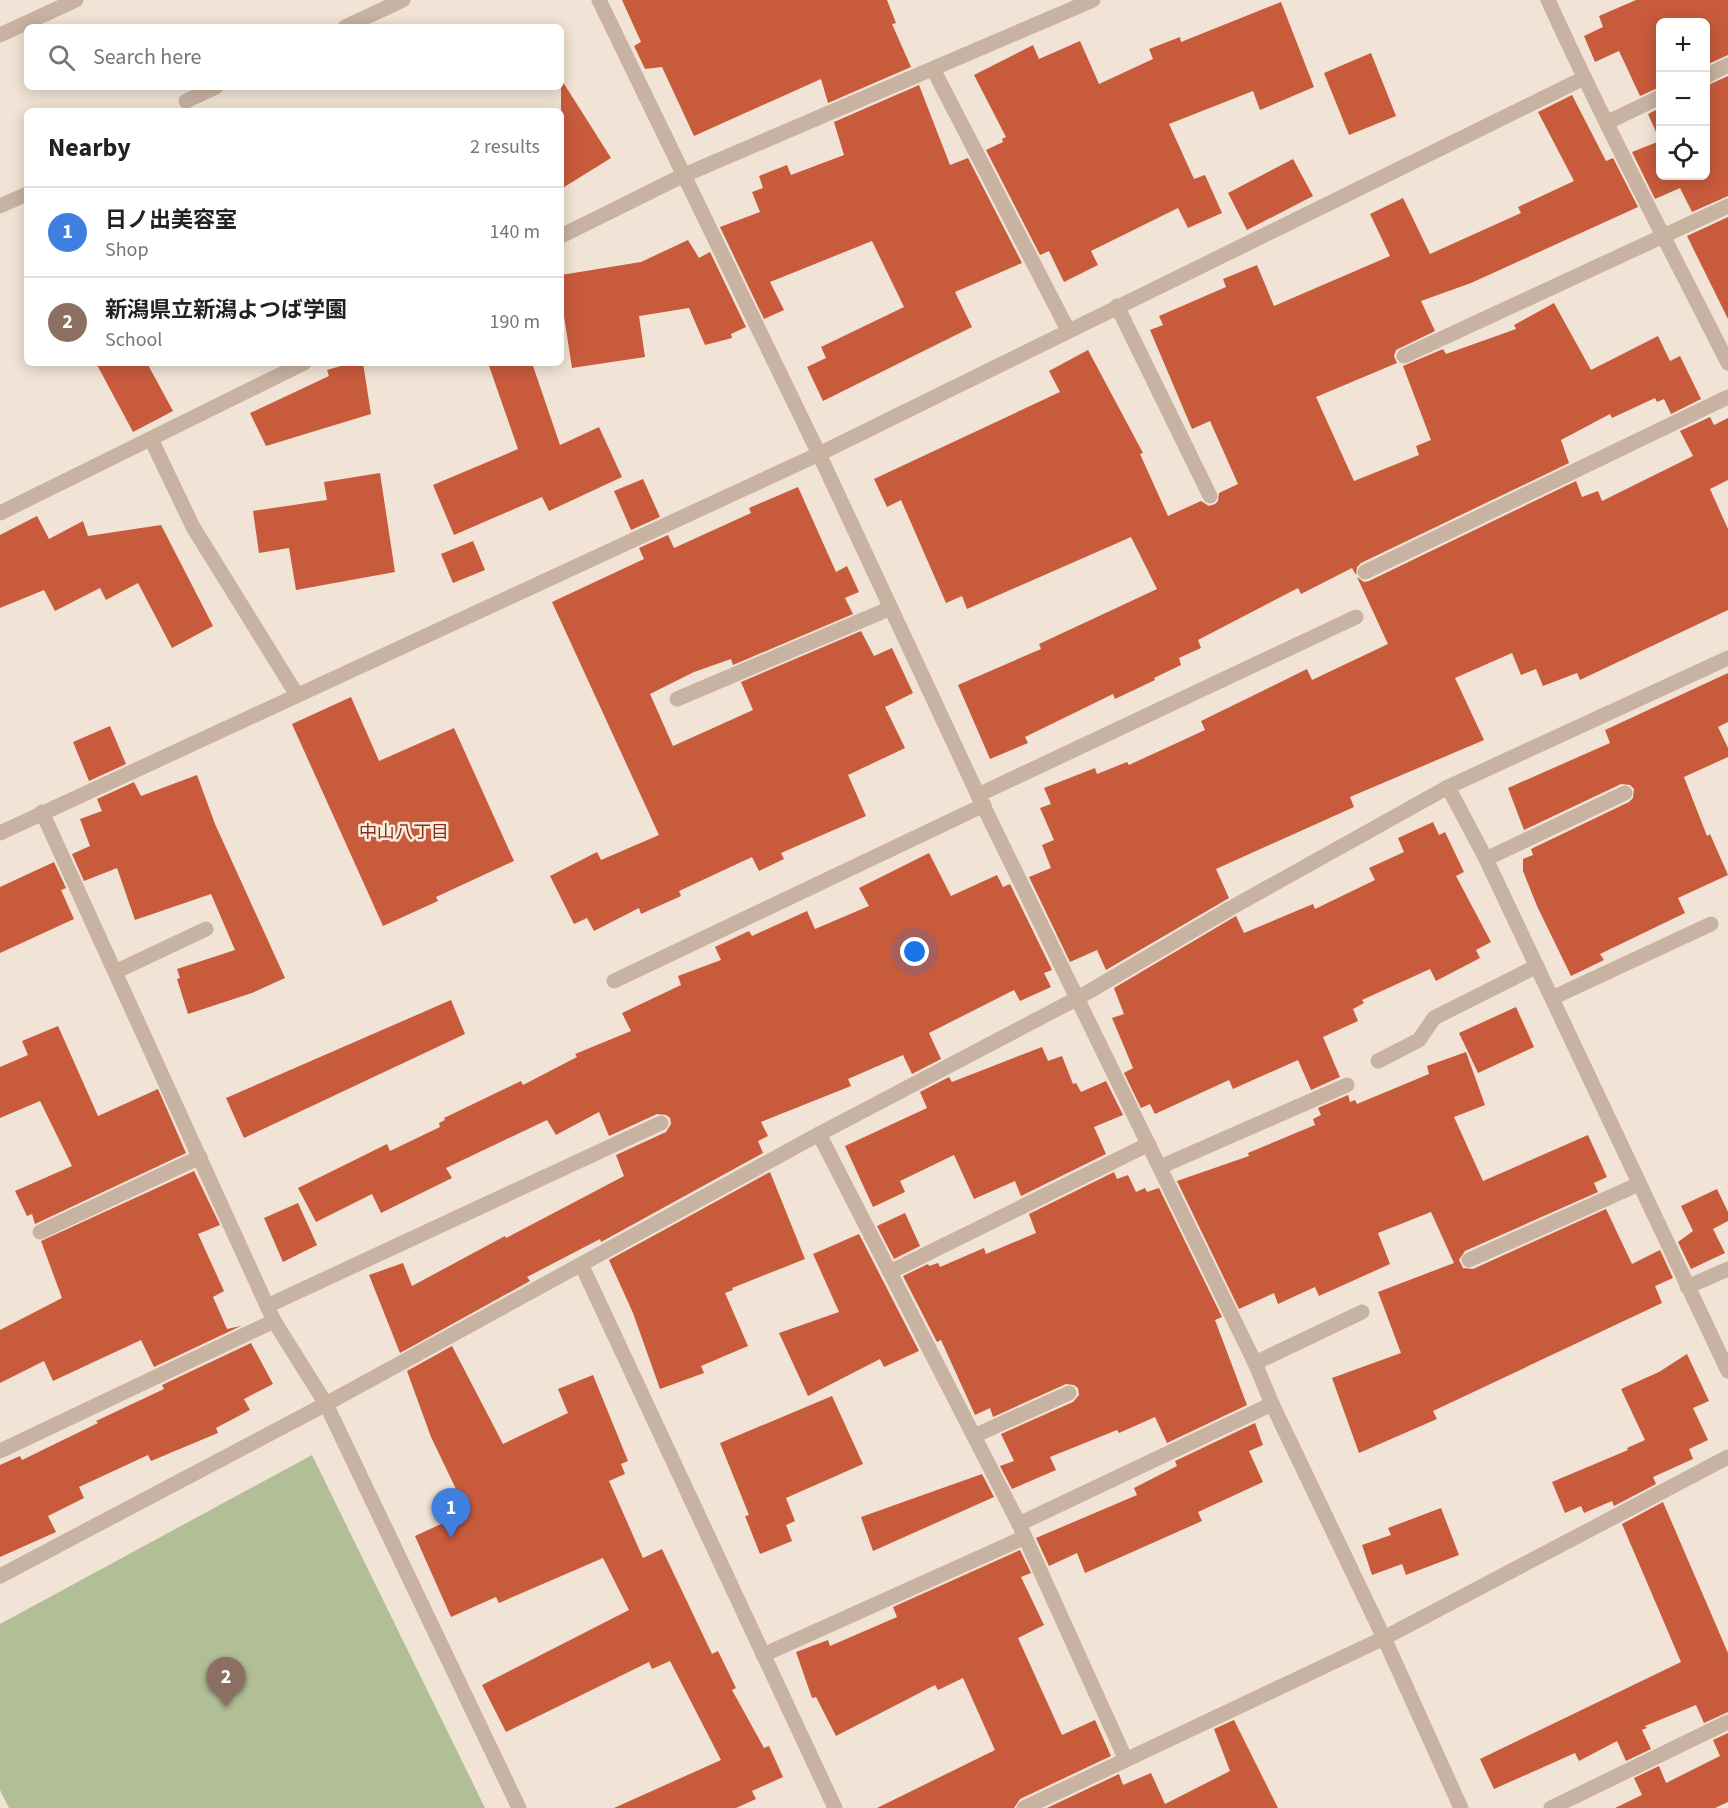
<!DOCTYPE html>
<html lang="en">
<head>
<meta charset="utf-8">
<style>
	:root { --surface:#fff; --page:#f6f6f6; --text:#222; --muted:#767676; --line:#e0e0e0; --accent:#0f766e }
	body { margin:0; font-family:"Source Sans 3","Noto Sans JP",sans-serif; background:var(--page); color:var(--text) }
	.controls { position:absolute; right:18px; top:18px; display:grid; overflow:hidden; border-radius:9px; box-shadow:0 3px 15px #0003 }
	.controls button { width:54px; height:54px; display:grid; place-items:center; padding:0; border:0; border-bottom:2px solid var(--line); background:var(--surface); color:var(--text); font:30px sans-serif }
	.you { position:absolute; left:915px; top:952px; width:21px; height:21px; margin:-15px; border:4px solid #fff; border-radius:50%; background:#1a73e8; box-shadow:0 0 0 9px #1a73e833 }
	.badge { display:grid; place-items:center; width:39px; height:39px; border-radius:50%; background:var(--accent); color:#fff; font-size:20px; font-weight:700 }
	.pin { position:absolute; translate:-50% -50px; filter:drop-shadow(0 2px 3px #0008) }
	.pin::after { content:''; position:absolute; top:32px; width:21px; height:18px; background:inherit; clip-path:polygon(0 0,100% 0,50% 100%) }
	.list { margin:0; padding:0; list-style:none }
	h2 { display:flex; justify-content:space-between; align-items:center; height:78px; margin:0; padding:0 24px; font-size:26px }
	h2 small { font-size:20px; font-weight:400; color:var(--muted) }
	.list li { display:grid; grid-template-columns:39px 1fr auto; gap:18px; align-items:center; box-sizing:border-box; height:90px; padding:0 24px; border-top:2px solid var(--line) }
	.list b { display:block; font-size:22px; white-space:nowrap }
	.list p { margin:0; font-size:20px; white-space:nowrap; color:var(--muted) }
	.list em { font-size:20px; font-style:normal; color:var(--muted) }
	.icon { flex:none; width:33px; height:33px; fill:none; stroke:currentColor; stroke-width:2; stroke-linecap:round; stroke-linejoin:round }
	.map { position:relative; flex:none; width:1728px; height:1808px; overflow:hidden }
	.search { position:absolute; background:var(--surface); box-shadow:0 3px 15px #0003; left:24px; top:24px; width:540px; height:66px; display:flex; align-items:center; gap:15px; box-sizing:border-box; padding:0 21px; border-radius:9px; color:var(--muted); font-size:22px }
	.panel { position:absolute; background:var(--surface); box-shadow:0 3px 15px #0003; left:24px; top:108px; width:540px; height:258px; border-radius:9px }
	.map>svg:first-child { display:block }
	.green { fill:#b2bf96 }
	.building { fill:#c85b3c }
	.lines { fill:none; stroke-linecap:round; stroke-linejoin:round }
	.street { stroke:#c8b2a1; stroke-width:15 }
	.labels { text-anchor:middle; stroke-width:5; stroke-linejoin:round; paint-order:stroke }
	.neighbourhood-label { font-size:18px; fill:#82321c; stroke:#f9ede1 }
</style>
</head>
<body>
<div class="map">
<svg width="1728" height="1808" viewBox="0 0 1728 1808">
	<rect width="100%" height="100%" fill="#f1e3d5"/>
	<!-- green -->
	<path class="green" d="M 312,1455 L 485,1808 L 9,1808 L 0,1790 L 0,1624 Z"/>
	<!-- building -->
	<g class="building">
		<path d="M 622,0 L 887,0 L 896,23 L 892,24 L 911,67 L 828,103 L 821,79 L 694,136 L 662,67 L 645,69 L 634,46 L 641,42 Z"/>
		<path d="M 1636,0 L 1728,0 L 1728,55 L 1706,65 L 1706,22 L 1660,22 L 1660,87 L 1640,96 L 1619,51 L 1595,62 L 1584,36 L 1603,27 L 1599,16 Z"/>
		<path d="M 1281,2 L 1314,87 L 1260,110 L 1253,91 L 1169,124 L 1194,179 L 1205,175 L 1222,213 L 1188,228 L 1178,208 L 1091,251 L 1098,265 L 1064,282 L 1049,251 L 1040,255 L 986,150 L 1003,142 L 1002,139 L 1006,137 L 974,75 L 1033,45 L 1039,59 L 1080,41 L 1099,84 L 1153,59 L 1149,49 L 1180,37 L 1181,42 Z"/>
		<path d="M 1371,53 L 1396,116 L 1349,135 L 1324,73 Z"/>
		<path d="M 1728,76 L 1728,196 L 1692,212 L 1680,188 L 1655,199 L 1632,152 L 1660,141 L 1648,114 L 1660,108 L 1660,176 L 1706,176 L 1706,86 Z"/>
		<path d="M 561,79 L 611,158 L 561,189 Z"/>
		<path d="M 919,85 L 950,165 L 968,158 L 1022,263 L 955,292 L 972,327 L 823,401 L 807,367 L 826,358 L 821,347 L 904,307 L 872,241 L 770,282 L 784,310 L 764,319 L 720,227 L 760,212 L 752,192 L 763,188 L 759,176 L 787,165 L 791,175 L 844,155 L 834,122 Z"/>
		<path d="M 1572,95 L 1606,161 L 1613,158 L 1638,207 L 1471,283 L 1421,301 L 1435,331 L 1396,350 L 1394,356 L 1397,363 L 1316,397 L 1354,481 L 1419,455 L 1416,446 L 1431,440 L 1403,366 L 1443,349 L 1446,354 L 1516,329 L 1514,325 L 1554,303 L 1591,370 L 1658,336 L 1670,361 L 1680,356 L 1701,399 L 1671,414 L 1664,399 L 1657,402 L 1655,398 L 1612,418 L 1610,414 L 1561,440 L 1569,463 L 1361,563 L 1357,567 L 1356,575 L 1352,568 L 1301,594 L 1298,588 L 1198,640 L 1201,648 L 1179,658 L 1181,665 L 1154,678 L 1155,680 L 1115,699 L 1113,694 L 1025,737 L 1028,743 L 990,759 L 958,685 L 1041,649 L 1039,644 L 1157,589 L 1131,537 L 967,609 L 962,596 L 946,603 L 901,500 L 887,507 L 874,479 L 1060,392 L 1049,371 L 1088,350 L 1143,453 L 1140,454 L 1168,516 L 1201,501 L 1209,506 L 1215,504 L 1218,501 L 1219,493 L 1238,484 L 1210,421 L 1192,429 L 1150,330 L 1163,325 L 1159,316 L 1226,287 L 1223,279 L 1257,265 L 1274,306 L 1390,256 L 1370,214 L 1403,198 L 1430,254 L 1521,213 L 1518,207 L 1574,181 L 1538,112 Z"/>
		<path d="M 1293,159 L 1313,196 L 1247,230 L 1228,193 Z"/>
		<path d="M 1728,217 L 1728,319 L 1687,236 Z"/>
		<path d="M 688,240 L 699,258 L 710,252 L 746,327 L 731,334 L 732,338 L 705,345 L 689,308 L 639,316 L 645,357 L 572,368 L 561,297 L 561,275 L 641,262 Z"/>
		<path d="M 96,363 L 147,363 L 173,411 L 133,432 Z"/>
		<path d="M 351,363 L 363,363 L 371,414 L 266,446 L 250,413 L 329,376 L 327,370 Z"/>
		<path d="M 488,363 L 532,363 L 560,445 L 599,427 L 622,477 L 549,511 L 542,497 L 454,535 L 433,485 L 518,449 Z"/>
		<path d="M 1710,417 L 1714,425 L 1728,418 L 1728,480 L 1710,489 L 1728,529 L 1728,610 L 1580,680 L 1577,673 L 1543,686 L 1536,669 L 1521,675 L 1512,653 L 1455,678 L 1484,740 L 1350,797 L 1354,807 L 1216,869 L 1229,898 L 1106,970 L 1097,950 L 1070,962 L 1029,877 L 1051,868 L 1042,845 L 1054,840 L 1040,808 L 1051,804 L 1044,788 L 1095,768 L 1097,774 L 1127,762 L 1129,765 L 1205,730 L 1201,721 L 1307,669 L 1312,680 L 1388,644 L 1357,577 L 1364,582 L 1369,581 L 1576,481 L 1582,497 L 1598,491 L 1602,501 L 1693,456 L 1680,431 Z"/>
		<path d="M 380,473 L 395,572 L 296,590 L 289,548 L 259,553 L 253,511 L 327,500 L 324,482 Z"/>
		<path d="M 643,479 L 660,517 L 631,530 L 614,491 Z"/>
		<path d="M 798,487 L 836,572 L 847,566 L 859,592 L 845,598 L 853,614 L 733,665 L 731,659 L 694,672 L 650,694 L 673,746 L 753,710 L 741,682 L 861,631 L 874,656 L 892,648 L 913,693 L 885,707 L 905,748 L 848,775 L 866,816 L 781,853 L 784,859 L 759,871 L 752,857 L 679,891 L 681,896 L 641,914 L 639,908 L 594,931 L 587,918 L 574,924 L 550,876 L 597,852 L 601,860 L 659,835 L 552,602 L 644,559 L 639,548 L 668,535 L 674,548 L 751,513 L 749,508 Z"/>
		<path d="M 37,516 L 49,539 L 83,521 L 88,536 L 161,525 L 213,626 L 172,648 L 138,583 L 106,600 L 100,588 L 55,611 L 44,590 L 0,608 L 0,535 Z"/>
		<path d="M 473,541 L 485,570 L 453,583 L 441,554 Z"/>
		<path d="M 1728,673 L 1728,722 L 1718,727 L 1728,748 L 1728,757 L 1684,777 L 1707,836 L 1710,834 L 1728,875 L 1678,898 L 1685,913 L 1600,954 L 1604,960 L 1571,976 L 1537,906 L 1523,871 L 1523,859 L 1533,855 L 1531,849 L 1629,802 L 1633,798 L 1634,789 L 1630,785 L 1621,784 L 1524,830 L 1508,788 L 1610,743 L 1605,730 Z"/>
		<path d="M 351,697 L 379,761 L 454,728 L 514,861 L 436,897 L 438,901 L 383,926 L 292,724 Z"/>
		<path d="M 110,726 L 126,764 L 89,781 L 73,742 Z"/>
		<path d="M 197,775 L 215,824 L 285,978 L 252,993 L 188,1014 L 177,979 L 180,978 L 177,969 L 235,950 L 211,894 L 135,920 L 117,868 L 84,881 L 72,854 L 90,846 L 80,819 L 102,811 L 97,799 L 134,782 L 141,796 Z"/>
		<path d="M 1433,822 L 1439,835 L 1445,832 L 1464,872 L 1456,876 L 1491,942 L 1476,950 L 1480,958 L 1436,981 L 1430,969 L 1362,1000 L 1364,1003 L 1353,1009 L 1358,1021 L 1323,1037 L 1340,1077 L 1311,1090 L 1298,1060 L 1233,1089 L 1229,1080 L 1155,1114 L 1150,1104 L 1141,1108 L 1124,1073 L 1133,1068 L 1112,1018 L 1124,1014 L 1114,988 L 1236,916 L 1244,933 L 1313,904 L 1315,909 L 1375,880 L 1369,868 L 1404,852 L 1398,838 Z"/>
		<path d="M 929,853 L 951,896 L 997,875 L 1003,887 L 1010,884 L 1052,970 L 1044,973 L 1051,987 L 1020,1001 L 1014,990 L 929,1033 L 941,1059 L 912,1074 L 903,1055 L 848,1079 L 851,1086 L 761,1122 L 768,1136 L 758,1141 L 763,1153 L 601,1242 L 600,1239 L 527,1277 L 530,1281 L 400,1353 L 369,1275 L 403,1263 L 412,1286 L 505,1236 L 506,1238 L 624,1176 L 616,1155 L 666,1132 L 671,1124 L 670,1118 L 666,1115 L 657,1114 L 609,1136 L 599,1112 L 556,1135 L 547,1120 L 446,1168 L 452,1178 L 381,1213 L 372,1194 L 316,1222 L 298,1188 L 387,1144 L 390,1151 L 440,1127 L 439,1123 L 445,1120 L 444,1118 L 521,1081 L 523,1085 L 577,1057 L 575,1054 L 631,1031 L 622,1013 L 681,985 L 678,976 L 721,960 L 715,947 L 749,931 L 752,936 L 807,911 L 815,929 L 869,906 L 859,888 Z"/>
		<path d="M 54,862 L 66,888 L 61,890 L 74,919 L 0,953 L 0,887 Z"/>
		<path d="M 451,1000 L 465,1034 L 244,1138 L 226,1098 Z"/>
		<path d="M 1516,1007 L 1534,1047 L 1478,1073 L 1459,1033 Z"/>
		<path d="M 58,1026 L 98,1116 L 158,1089 L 186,1153 L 35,1224 L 32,1214 L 27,1216 L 15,1191 L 72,1166 L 40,1101 L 0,1118 L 0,1067 L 28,1055 L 22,1041 Z"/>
		<path d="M 1042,1047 L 1048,1061 L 1062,1056 L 1073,1084 L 1076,1083 L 1081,1092 L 1106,1081 L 1123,1115 L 1094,1127 L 1106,1154 L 1021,1196 L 1015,1181 L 974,1199 L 954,1155 L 900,1181 L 905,1192 L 873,1207 L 845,1146 L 927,1108 L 920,1092 L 949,1077 L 952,1082 Z"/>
		<path d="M 1466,1052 L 1485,1105 L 1454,1117 L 1483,1181 L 1588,1135 L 1607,1177 L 1594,1183 L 1598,1192 L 1465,1251 L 1459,1260 L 1463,1268 L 1473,1269 L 1606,1209 L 1632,1264 L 1660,1250 L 1673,1278 L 1655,1286 L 1662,1303 L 1433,1411 L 1437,1419 L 1359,1453 L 1332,1378 L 1401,1353 L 1378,1292 L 1454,1263 L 1431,1212 L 1378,1233 L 1390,1264 L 1319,1296 L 1315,1287 L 1278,1304 L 1274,1293 L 1239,1309 L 1177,1181 L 1249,1156 L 1248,1153 L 1315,1125 L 1313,1119 L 1321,1115 L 1318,1108 L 1348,1095 L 1350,1102 L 1355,1100 L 1357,1104 L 1429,1074 L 1427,1066 Z"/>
		<path d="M 194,1171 L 220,1225 L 198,1234 L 224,1291 L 213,1297 L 227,1329 L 241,1326 L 154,1367 L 141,1340 L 53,1381 L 44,1361 L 0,1383 L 0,1330 L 62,1298 L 41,1241 Z"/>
		<path d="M 770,1172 L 805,1259 L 732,1288 L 733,1290 L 725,1293 L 748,1346 L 701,1366 L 704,1373 L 660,1389 L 633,1313 L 609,1260 Z"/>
		<path d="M 1114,1172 L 1117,1179 L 1128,1175 L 1136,1192 L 1145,1188 L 1147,1192 L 1159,1188 L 1222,1317 L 1215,1320 L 1247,1405 L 1167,1443 L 1155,1417 L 1119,1433 L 1117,1430 L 1050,1457 L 1056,1470 L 1012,1489 L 1000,1466 L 1014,1461 L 1001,1434 L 1073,1402 L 1079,1395 L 1078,1388 L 1074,1385 L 1066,1384 L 993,1417 L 990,1408 L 975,1415 L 941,1340 L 937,1342 L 903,1276 L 928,1264 L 929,1266 L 938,1263 L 940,1267 L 984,1248 L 986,1254 L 1036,1233 L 1029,1214 Z"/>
		<path d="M 1717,1189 L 1728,1212 L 1728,1221 L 1713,1229 L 1725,1253 L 1691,1269 L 1678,1242 L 1693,1231 L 1681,1206 Z"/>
		<path d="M 298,1203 L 317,1245 L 283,1262 L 264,1218 Z"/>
		<path d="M 905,1213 L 920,1246 L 894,1259 L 877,1226 Z"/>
		<path d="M 859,1234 L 919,1351 L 884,1367 L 880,1359 L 808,1396 L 779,1333 L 839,1312 L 813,1254 Z"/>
		<path d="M 251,1343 L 273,1384 L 244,1399 L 250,1410 L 216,1428 L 218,1433 L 151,1461 L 148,1455 L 79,1487 L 84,1498 L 48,1516 L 56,1532 L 0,1557 L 0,1465 L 20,1456 L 22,1460 L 98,1423 L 96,1421 L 164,1389 L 162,1385 Z"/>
		<path d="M 452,1346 L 503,1444 L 568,1413 L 558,1389 L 593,1375 L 628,1461 L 621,1464 L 625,1474 L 609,1481 L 643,1558 L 662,1549 L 712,1654 L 718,1651 L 736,1688 L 732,1690 L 764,1748 L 769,1746 L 783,1777 L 752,1791 L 756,1799 L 736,1808 L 614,1808 L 721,1760 L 670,1661 L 652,1669 L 649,1662 L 506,1732 L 482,1685 L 629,1610 L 603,1558 L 499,1603 L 496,1597 L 451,1617 L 415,1536 L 467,1512 L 431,1437 L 407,1371 Z"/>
		<path d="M 1687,1354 L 1709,1401 L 1693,1408 L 1708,1440 L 1689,1449 L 1693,1459 L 1653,1477 L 1656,1484 L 1614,1506 L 1612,1501 L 1584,1513 L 1581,1506 L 1565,1513 L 1552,1482 L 1628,1450 L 1627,1448 L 1645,1440 L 1621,1389 L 1659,1372 Z"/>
		<path d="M 832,1396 L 863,1464 L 786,1498 L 795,1521 L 786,1525 L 792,1541 L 760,1554 L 745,1516 L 749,1515 L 720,1443 Z"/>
		<path d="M 1255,1423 L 1263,1445 L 1249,1451 L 1263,1482 L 1198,1512 L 1202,1521 L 1085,1573 L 1077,1553 L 1049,1566 L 1036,1538 L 1137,1495 L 1134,1488 L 1177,1466 L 1175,1461 Z"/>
		<path d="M 982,1474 L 994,1497 L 873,1551 L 861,1517 Z"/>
		<path d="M 1663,1502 L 1728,1653 L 1728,1712 L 1704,1723 L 1696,1705 L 1645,1726 L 1647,1728 L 1642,1730 L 1651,1749 L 1626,1761 L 1617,1741 L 1579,1761 L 1575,1753 L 1494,1789 L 1480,1759 L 1681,1662 L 1622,1524 Z"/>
		<path d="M 1441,1508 L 1459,1555 L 1406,1575 L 1402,1564 L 1372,1575 L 1362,1545 L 1391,1535 L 1388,1528 Z"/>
		<path d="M 1020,1550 L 1031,1573 L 1021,1577 L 1044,1625 L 1018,1638 L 1062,1735 L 1095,1720 L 1111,1756 L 1020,1799 L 1014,1808 L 877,1808 L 995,1750 L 963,1678 L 938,1690 L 935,1685 L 836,1736 L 816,1697 L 812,1698 L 796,1652 L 828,1640 L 830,1646 L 897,1617 L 893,1607 Z"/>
		<path d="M 1234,1720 L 1278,1808 L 1047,1808 L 1119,1774 L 1123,1785 L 1151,1773 L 1165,1804 L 1230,1771 L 1214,1729 Z"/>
		<path d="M 1728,1733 L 1728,1802 L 1715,1808 L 1615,1808 L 1642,1795 L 1634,1778 L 1659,1766 L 1666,1783 L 1720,1756 L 1713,1740 Z"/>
	</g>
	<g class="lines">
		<!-- street -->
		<g class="street">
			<path d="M 599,0 L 819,454 L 978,795 L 1255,1363 L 1272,1404 L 1384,1638 L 1461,1808"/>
			<path d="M 1548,0 C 1604,123 1667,243 1728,363"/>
			<path d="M 345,27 L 403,0"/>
			<path d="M 0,35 L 76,0"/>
			<path d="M 933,69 L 1068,330"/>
			<path d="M 1706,76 L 1728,65"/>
			<path d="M 186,101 L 216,87"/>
			<path d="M 1608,122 L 1660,97"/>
			<path d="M 0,206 L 27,194"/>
			<path d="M 561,236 L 682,176 L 1093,0"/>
			<path d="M 1117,306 L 1210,496"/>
			<path d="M 1404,356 L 1728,206"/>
			<path d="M 151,439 L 193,527 L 297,695"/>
			<path d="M 0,513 L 304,363"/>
			<path d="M 1365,572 L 1728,397"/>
			<path d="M 677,699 L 891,608"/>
			<path d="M 1448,787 L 1486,859 L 1728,1371"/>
			<path d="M 978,795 L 1356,617"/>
			<path d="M 42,812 L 274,1321 L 326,1404 L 519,1808"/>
			<path d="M 0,833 L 819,454 L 1584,78"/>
			<path d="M 1486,859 L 1625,793"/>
			<path d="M 115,972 L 206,929"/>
			<path d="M 614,981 L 984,805"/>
			<path d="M 1552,998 L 1711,924"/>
			<path d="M 1378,1061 L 1419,1040 L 1434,1018 L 1537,966"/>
			<path d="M 819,1134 L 1019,1524 L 1126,1760"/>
			<path d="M 1160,1167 L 1347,1085"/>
			<path d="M 40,1232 L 200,1157"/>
			<path d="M 1469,1260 L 1639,1184"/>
			<path d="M 582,1266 L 835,1808"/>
			<path d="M 890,1272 L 1149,1144"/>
			<path d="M 1687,1287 L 1728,1269"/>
			<path d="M 267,1306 L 661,1123"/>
			<path d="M 1255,1363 L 1362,1312"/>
			<path d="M 974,1436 L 1069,1393"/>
			<path d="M 0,1451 L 274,1321"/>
			<path d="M 1019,1524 L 1272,1404"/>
			<path d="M 0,1576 L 326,1404 L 819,1134 L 1078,998 L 1231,908 L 1448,787 L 1728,658"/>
			<path d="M 763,1655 L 1025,1537"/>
			<path d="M 1024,1808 L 1384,1638 L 1728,1457"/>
			<path d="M 1551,1808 L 1728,1722"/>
		</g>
	</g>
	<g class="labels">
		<!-- neighbourhood labels -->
		<g class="neighbourhood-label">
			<text x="404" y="838">中山八丁目</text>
		</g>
	</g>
</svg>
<div class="controls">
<button>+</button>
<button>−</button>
<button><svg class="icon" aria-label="locate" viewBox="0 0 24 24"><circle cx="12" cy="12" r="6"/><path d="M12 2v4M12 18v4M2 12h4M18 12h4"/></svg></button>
</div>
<div class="you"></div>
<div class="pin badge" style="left:451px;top:1538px;background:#3f7fe0">1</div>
<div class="pin badge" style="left:226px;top:1707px;background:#8d6e63">2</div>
<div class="search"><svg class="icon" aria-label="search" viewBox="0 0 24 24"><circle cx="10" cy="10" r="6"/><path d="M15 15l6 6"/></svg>Search here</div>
<section class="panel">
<h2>Nearby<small>2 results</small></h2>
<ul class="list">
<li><span class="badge" style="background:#3f7fe0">1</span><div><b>日ノ出美容室</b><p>Shop</p></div><em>140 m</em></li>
<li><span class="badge" style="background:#8d6e63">2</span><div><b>新潟県立新潟よつば学園</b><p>School</p></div><em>190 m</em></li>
</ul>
</section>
</div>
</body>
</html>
